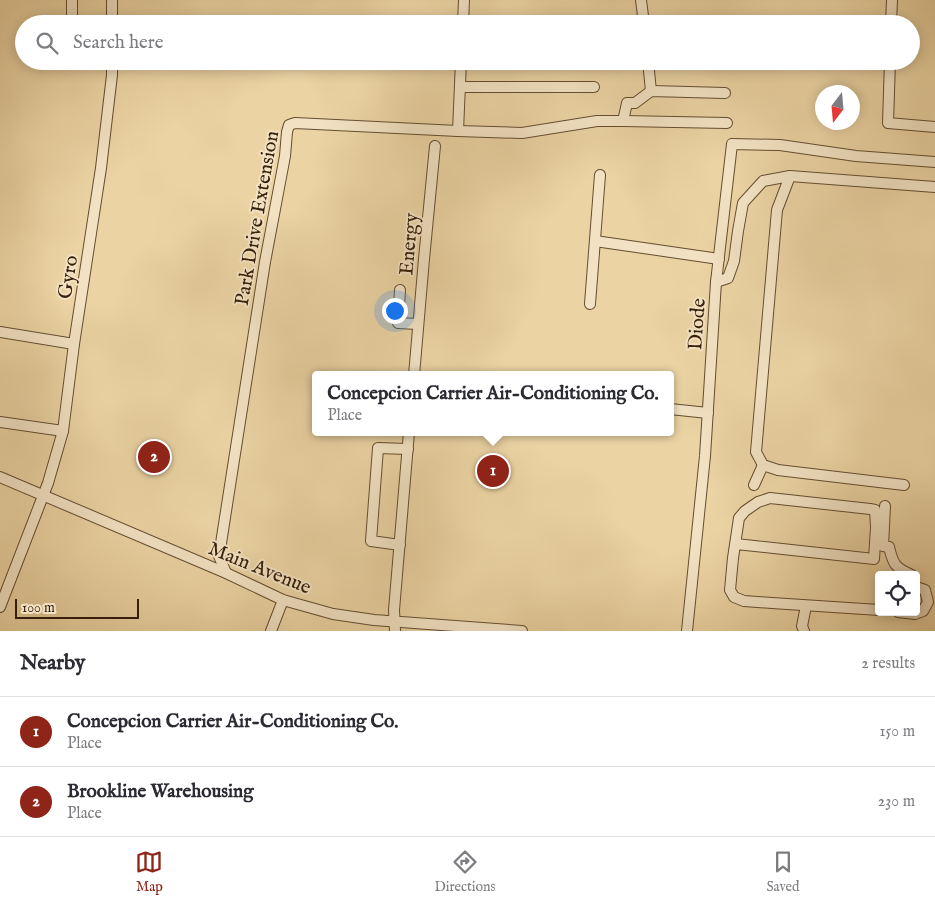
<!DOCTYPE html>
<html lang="en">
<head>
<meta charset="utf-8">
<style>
	:root { --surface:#fff; --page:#f2f2f3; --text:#2b2b33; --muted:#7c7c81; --line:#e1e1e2; --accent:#8f2418 }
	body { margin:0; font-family:"IM FELL English",serif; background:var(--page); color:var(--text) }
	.controls { position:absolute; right:15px; bottom:15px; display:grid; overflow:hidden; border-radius:5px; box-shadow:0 2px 12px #0003 }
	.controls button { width:45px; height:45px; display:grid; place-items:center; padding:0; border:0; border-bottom:1px solid var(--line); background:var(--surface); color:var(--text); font:25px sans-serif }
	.compass { position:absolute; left:815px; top:85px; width:45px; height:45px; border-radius:50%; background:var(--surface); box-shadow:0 2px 12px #0003; rotate:196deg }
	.scale { position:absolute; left:15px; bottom:12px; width:124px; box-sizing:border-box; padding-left:5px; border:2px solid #37200a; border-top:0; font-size:14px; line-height:18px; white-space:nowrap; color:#37200a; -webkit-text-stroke:4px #f2e2c3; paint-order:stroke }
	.you { position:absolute; left:394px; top:310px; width:18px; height:18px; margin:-12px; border:4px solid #fff; border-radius:50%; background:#1a73e8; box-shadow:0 0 0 8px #1a73e833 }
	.badge { display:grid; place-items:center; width:32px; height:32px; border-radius:50%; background:var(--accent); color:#fff; font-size:16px; font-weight:700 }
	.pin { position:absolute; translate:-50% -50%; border:2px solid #fff; box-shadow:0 1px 5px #0006 }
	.popup { position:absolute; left:312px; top:371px; width:362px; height:65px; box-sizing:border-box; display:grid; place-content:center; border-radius:5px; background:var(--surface); filter:drop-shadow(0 1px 4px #0005); font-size:16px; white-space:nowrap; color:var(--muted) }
	.popup b { font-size:19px; color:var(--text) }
	.popup::after { content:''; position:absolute; left:50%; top:100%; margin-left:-10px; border:10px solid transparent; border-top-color:var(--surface) }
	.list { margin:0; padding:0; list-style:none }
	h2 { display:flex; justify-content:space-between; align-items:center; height:65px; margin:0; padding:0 20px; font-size:21px }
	h2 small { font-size:16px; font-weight:400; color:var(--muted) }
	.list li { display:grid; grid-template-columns:32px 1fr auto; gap:15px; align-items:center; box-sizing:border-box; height:70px; padding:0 20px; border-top:1px solid var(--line) }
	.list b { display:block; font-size:19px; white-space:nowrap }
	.list p { margin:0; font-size:16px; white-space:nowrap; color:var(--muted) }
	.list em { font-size:16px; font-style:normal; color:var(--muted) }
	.icon { flex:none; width:28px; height:28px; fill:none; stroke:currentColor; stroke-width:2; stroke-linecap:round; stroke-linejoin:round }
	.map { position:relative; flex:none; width:935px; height:631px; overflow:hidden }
	.search { position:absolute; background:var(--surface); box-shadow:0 2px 12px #0003; left:15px; right:15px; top:15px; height:55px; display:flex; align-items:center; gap:12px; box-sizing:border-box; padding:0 18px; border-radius:28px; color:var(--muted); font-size:19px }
	.sheet { height:205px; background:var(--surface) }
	nav { display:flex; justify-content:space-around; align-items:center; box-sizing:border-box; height:70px; border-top:1px solid var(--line); background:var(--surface); font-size:14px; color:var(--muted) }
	nav a { display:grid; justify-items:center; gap:2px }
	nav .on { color:var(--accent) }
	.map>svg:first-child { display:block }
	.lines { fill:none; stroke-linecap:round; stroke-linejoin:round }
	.minor-casing { stroke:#644d30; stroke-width:12 }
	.minor { stroke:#f2e2c3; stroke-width:10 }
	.labels { text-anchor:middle; stroke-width:4; stroke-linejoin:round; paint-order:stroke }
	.street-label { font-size:20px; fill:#37200a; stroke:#f2e2c3 }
</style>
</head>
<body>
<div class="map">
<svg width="935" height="631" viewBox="0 0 935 631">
	<rect width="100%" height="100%" fill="#ebd3a3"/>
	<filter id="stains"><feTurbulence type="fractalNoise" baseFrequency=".004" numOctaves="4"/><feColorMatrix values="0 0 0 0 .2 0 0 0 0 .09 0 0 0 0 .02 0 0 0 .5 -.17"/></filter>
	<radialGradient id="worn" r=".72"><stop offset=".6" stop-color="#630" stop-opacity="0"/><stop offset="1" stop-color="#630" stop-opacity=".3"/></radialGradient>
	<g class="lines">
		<!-- minor casing -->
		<g class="minor-casing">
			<g id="minor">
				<path d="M 641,0 L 644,24"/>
				<path d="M 72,24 L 72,0"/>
				<path d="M 112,24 L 112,0"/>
				<path d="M 463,24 L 464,0"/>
				<path d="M 891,24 L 892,0"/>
				<path d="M 648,61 L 651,91"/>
				<path d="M 890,61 L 888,123 L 935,127"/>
				<path d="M 460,87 L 594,87"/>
				<path d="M 623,121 L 627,103 L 635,103 L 651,91 L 725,93"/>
				<path d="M 458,131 L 461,61"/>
				<path d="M 790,176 L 777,210 L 756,452 L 763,465 L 778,470 L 904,485"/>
				<path d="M 595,241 L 719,259"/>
				<path d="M 716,282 L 728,278 L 734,261 L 738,231 L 743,203 L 763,181 L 790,176 L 935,187"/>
				<path d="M 400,290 L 398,323 L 418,324"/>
				<path d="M 590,304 L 600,175"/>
				<path d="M 0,332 L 74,344"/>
				<path d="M 414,375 L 424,259 L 435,146"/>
				<path d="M 670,409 L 708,413"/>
				<path d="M 0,422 L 63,431"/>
				<path d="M 0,477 L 226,573 L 283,600 L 333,614 L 374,620 L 522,631"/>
				<path d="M 754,485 L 763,465"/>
				<path d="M 885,506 L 883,546 L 889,547 C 893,564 895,568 912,575"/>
				<path d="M 736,544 L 874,559 L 876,527 L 875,510 L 870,509 L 770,498 L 758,502 L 745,511 L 739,518 L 733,558 L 730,590 L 734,597 L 744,601 L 772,603 L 879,610"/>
				<path d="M 400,545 L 371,541 L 378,448 L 408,449"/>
				<path d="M 226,573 L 219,556 L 265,262 L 285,156 L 287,132 L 289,125 L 295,123 L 458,131 L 522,133 L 597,121 L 623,121 L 727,123"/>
				<path d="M 0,607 L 48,483 L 63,431 L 74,344 L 101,168 L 112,75 L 112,61"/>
				<path d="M 898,612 L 915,614 L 923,611 L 928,602 L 925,590 L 916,587"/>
				<path d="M 271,631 L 283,600"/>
				<path d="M 395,631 L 394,610 L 409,432"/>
				<path d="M 687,631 L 705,456 L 716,282 L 732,144 L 780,145 L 856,156 L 935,162"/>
				<path d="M 804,631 L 802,626 L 806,606"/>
			</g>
		</g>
		<!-- minor -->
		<use href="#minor" class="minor"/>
	</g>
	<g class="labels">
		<!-- street labels -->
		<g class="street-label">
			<text transform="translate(256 218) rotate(-80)" y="7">Park Drive Extension</text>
			<text transform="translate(408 244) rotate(-85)" y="7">Energy</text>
			<text transform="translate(67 277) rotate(-81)" y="7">Gyro</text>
			<text transform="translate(696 324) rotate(-86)" y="7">Diode</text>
			<text transform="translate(260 567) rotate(22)" y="7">Main Avenue</text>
		</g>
	</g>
	<rect width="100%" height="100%" filter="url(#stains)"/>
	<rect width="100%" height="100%" fill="url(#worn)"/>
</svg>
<div class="controls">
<button><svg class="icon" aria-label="locate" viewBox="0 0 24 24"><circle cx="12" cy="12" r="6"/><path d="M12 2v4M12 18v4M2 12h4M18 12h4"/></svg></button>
</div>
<svg class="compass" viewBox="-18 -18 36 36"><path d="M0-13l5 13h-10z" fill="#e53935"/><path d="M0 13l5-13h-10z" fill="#7c7c81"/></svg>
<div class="scale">100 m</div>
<div class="you"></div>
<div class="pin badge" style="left:493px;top:471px">1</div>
<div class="popup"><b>Concepcion Carrier Air-Conditioning Co.</b>Place</div>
<div class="pin badge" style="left:154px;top:457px">2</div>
<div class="search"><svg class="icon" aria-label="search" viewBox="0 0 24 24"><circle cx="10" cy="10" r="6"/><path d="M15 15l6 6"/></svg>Search here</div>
</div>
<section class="sheet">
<h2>Nearby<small>2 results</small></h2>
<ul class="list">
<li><span class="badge">1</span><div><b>Concepcion Carrier Air-Conditioning Co.</b><p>Place</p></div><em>150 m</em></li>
<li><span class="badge">2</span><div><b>Brookline Warehousing</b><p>Place</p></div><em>230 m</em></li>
</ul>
</section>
<nav>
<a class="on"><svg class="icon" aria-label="map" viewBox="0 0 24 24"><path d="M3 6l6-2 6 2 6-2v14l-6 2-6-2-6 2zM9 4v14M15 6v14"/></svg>Map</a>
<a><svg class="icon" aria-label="directions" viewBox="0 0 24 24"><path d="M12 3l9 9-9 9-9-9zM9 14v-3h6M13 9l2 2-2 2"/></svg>Directions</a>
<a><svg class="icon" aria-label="saved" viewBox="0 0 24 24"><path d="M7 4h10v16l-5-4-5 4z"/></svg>Saved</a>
</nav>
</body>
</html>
